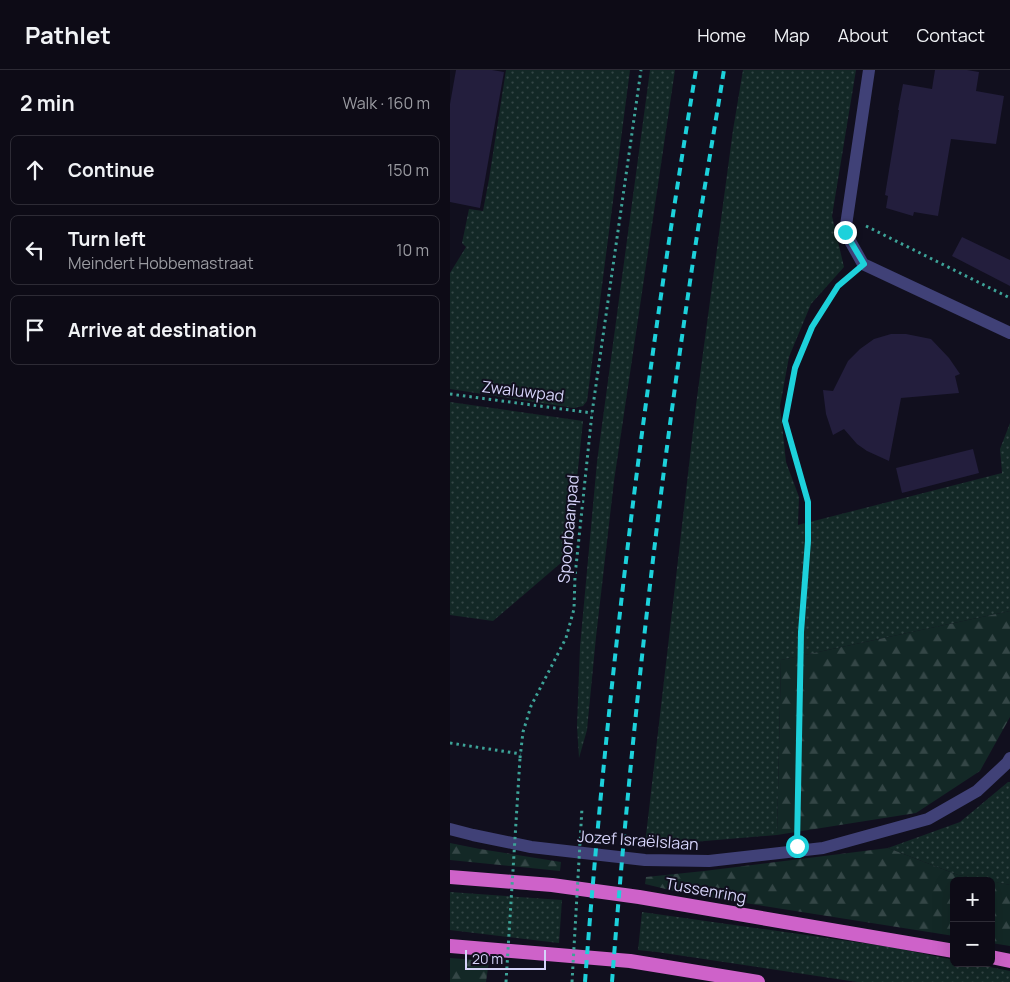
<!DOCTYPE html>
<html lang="en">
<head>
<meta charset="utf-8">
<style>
	:root { --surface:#0d0b16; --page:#1b1923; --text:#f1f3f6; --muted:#9a9ba1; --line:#2d2b35 }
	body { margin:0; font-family:Manrope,sans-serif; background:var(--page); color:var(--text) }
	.controls { position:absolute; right:15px; bottom:15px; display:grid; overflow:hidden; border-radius:8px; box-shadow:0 5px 20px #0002 }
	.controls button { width:45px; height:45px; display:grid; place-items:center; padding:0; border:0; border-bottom:1px solid var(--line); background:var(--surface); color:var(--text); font:25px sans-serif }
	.scale { position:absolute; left:15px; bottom:12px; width:81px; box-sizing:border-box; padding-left:5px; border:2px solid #d5d3f9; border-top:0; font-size:14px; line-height:18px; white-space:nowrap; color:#d5d3f9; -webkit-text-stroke:4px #110f1e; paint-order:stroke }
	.stop { position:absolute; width:15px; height:15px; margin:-11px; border:4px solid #1dd1db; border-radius:50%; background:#fff }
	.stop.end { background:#1dd1db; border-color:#fff; box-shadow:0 1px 5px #0008 }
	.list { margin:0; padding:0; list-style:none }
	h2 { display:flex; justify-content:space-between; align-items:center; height:65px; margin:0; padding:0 20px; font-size:21px }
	h2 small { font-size:16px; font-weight:400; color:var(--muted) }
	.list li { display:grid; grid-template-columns:32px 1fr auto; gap:15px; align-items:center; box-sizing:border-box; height:70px; margin:0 10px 10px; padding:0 10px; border:1px solid var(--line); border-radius:8px }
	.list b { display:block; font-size:19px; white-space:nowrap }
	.list p { margin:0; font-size:16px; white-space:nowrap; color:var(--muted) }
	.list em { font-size:16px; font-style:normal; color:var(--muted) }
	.icon { flex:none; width:28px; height:28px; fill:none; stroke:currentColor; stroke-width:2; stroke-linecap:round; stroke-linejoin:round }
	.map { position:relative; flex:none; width:560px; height:912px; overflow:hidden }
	header { display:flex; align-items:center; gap:30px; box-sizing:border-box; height:70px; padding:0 25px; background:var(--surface); border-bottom:1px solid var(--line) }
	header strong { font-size:24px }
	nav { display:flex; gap:28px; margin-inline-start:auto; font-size:18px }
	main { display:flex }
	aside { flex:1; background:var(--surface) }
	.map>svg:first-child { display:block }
	.grass { fill:url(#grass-dots) }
	.forest { fill:url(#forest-firs) }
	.building { fill:#231e3d }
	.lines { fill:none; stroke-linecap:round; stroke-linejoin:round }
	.path { stroke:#3da398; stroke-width:3; stroke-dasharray:2.5 4; stroke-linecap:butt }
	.minor { stroke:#404177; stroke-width:12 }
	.trunk { stroke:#ce62c9; stroke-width:14 }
	.rail { stroke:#1dd1db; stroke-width:4; stroke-dasharray:8 6; stroke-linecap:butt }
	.path-bridge { stroke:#3da398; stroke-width:3; stroke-dasharray:2.5 4; stroke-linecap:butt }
	.route { stroke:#1dd1db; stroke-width:6 }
	.labels { text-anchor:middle; stroke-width:4; stroke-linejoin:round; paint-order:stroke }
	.street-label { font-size:16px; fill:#d5d3f9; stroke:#110f1e }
</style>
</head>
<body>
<header>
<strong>Pathlet</strong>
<nav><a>Home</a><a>Map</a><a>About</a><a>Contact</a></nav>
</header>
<main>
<aside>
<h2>2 min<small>Walk · 160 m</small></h2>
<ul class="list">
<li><svg class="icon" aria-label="ahead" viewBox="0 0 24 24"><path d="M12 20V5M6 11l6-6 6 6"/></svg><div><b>Continue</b></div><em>150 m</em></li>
<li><svg class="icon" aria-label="left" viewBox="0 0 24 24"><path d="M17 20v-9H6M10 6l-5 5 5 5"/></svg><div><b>Turn left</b><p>Meindert Hobbemastraat</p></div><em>10 m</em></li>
<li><svg class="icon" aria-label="arrive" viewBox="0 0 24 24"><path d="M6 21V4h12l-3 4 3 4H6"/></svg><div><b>Arrive at destination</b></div></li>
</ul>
</aside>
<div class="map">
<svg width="560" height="912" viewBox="0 0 560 912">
	<defs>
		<pattern id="grass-dots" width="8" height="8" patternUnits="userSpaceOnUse" patternTransform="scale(1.25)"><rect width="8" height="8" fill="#132826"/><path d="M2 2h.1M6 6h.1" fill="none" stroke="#344646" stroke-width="1.8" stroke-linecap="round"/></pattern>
		<pattern id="forest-firs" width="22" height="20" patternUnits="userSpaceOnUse" patternTransform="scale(1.25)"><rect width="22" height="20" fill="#132826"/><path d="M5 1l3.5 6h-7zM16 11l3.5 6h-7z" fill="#344646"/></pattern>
	</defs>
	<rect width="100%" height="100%" fill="#110f1e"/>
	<!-- grass -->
	<g class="grass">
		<path d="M 56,0 L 180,0 L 137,331 L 133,336 L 124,338 L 0,319 L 0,203 L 16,177 L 12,173 L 19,139 L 33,141 L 39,109 Z"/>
		<path d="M 200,0 L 225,0 L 164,411 L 146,567 L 137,660 L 129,688 L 127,656 L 130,577 L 147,392 Z"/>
		<path d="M 293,0 L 406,0 L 382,146 L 394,197 L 361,234 L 339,287 L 330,336 L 336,392 L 349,427 L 348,455 L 552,403 L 550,379 L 560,353 L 560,541 L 331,590 L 327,765 L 208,775 L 195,774 L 246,335 L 283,60 Z"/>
		<path d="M 0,332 L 133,351 L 119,486 L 43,551 L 0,545 Z"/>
		<path d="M 558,712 L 560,712 L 560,815 L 508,805 L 438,778 L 510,752 Z"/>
		<path d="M 0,822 L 112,830 L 109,873 L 0,860 Z"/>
		<path d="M 192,842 L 441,877 L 504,890 L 504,893 L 520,893 L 560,901 L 560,912 L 407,912 L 207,882 L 188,880 Z"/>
	</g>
	<!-- forest -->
	<g class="forest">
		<path d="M 560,541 L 560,647 L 530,701 L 466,743 L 327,765 L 331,590 Z"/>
		<path d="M 0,773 L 30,779 L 111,792 L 110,801 L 0,790 Z"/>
		<path d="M 438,778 L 508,805 L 539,811 L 504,811 L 504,866 L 232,823 L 195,814 L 196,807 L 254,801 Z"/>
		<path d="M 541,811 L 560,815 L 560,876 L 541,873 Z"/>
		<path d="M 0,888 L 39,891 L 36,912 L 0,912 Z"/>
	</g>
	<!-- building -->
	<g class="building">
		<path d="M 6,0 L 42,0 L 54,2 L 30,138 L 0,132 L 0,34 Z"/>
		<path d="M 485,0 L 517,0 L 529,2 L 526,21 L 554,26 L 546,74 L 501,69 L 488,146 L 464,142 L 463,146 L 436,138 L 438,126 L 435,125 L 449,40 L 448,40 L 453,14 L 482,19 Z"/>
		<path d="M 512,167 L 560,190 L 560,216 L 502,186 Z"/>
		<path d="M 441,264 L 456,264 L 481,269 L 499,288 L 510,304 L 505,306 L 509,323 L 451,328 L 439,391 L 417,381 L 407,374 L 394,359 L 383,365 L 376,344 L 373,320 L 383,321 L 398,291 L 410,279 L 424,269 Z"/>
		<path d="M 523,379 L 529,403 L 452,423 L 446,398 Z"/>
	</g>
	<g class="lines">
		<!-- path -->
		<g class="path">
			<path d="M 416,156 L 560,228"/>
			<path d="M 0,324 L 142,343"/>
			<path d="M 0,673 L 71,684"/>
			<path d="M 70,688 L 73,662 L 81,636 L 116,568 L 124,539 L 125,506 L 142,343 L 191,0"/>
			<path d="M 347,761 L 351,562 L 359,471 L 358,432 L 335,351 L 345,298 L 362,257 L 388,216 L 400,206"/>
		</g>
		<!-- minor -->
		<g class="minor">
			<path d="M 419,0 L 395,162 L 413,194 L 560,263"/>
			<path d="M 0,759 L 23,765 L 81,777 L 195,790 L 259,791 L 373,778 L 478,749 L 527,721 L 557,693 L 560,688"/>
		</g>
		<!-- trunk -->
		<g class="trunk">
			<path d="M 0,807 L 102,815 L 189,827 L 504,881"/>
			<path d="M 0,876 L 180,891 L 308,912"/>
			<path d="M 541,887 L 560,891"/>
		</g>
		<!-- rail -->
		<g class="rail">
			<path d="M 135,912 C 158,606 196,302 246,0"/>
			<path d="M 162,912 C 180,676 206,440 241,205 C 251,137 263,68 274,0"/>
		</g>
		<!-- path-bridge -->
		<g class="path-bridge">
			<path d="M 56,912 L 70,688"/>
			<path d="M 122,912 L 132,738"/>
		</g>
	</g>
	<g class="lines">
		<!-- route -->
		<path class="route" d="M 347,776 L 351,562 L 358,471 L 358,432 L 335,351 L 345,298 L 362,257 L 388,216 L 414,194 L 395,162"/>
	</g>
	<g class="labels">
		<!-- street labels -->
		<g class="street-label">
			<text transform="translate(73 321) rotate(7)" y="6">Zwaluwpad</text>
			<text transform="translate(118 459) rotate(-85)" y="6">Spoorbaanpad</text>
			<text transform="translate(188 770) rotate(4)" y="6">Jozef Israëlslaan</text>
			<text transform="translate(256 820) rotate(10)" y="6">Tussenring</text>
		</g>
	</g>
</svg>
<div class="controls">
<button>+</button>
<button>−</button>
</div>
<div class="scale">20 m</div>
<div class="stop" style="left:347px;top:776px"></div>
<div class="stop end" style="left:395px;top:162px"></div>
</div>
</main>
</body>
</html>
